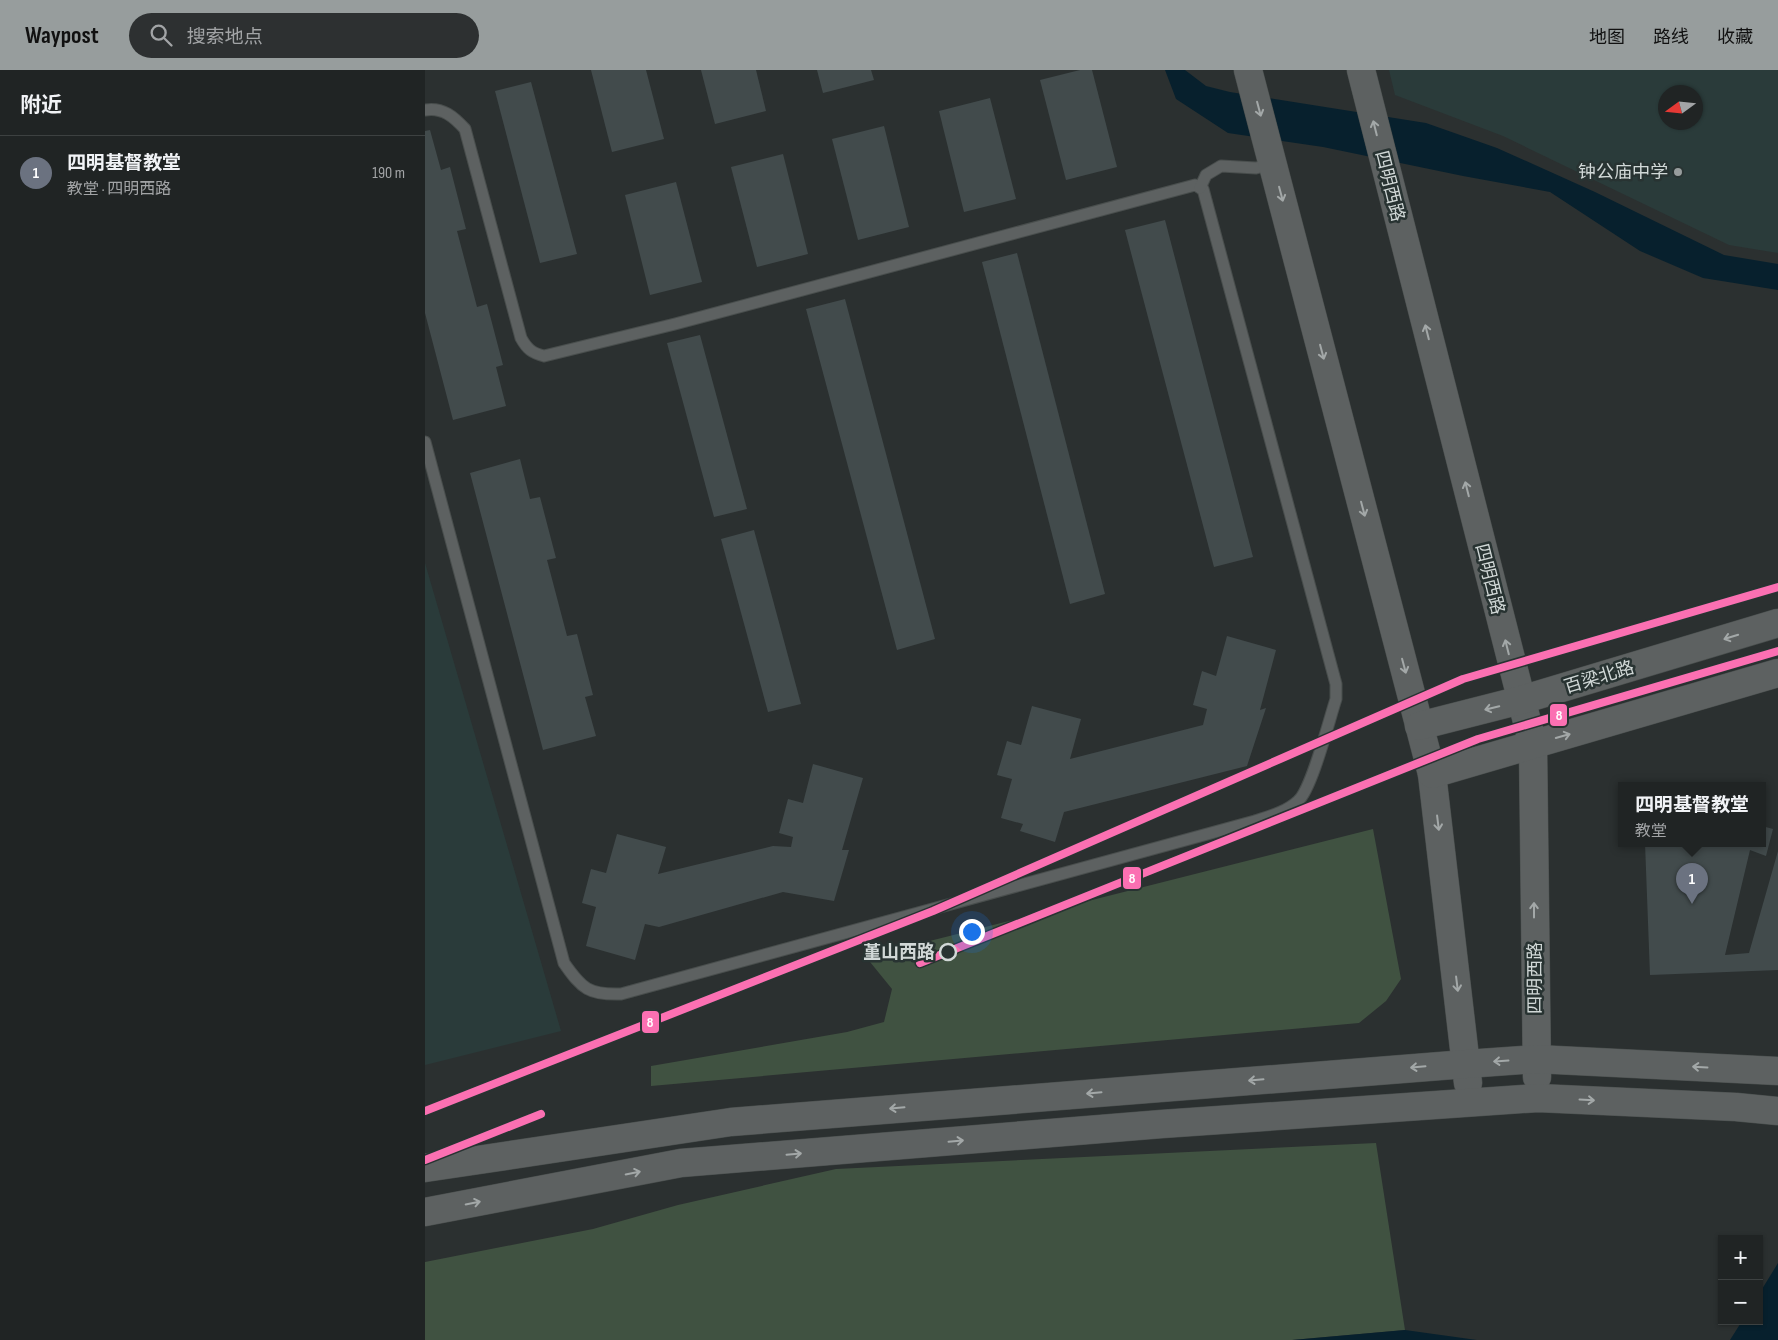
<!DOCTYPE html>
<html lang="zh">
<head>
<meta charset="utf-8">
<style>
	:root { --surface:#202424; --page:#2d3031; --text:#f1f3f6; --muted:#a2a4a6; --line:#3d4141; --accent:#979d9d }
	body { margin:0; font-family:"Sofia Sans Condensed","Noto Sans SC",sans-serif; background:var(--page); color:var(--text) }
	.controls { position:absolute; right:15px; bottom:15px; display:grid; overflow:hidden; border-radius:0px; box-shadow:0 1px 4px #0004 }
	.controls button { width:45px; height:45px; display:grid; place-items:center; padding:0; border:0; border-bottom:1px solid var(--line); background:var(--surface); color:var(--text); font:25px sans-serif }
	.compass { position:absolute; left:1233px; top:15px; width:45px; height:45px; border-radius:50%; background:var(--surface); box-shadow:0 1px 4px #0004; rotate:255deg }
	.you { position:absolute; left:546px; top:861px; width:18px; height:18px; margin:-12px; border:4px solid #fff; border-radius:50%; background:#1a73e8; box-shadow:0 0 0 8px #1a73e833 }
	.badge { display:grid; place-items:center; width:32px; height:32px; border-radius:50%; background:var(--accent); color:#fff; font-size:16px; font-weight:700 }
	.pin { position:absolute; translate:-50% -41px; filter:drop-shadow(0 1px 2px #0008) }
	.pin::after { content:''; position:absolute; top:26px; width:18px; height:15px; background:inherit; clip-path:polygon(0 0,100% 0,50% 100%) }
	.popup { position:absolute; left:1193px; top:712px; width:148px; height:65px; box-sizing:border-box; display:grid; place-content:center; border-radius:0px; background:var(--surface); filter:drop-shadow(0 1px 4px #0005); font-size:16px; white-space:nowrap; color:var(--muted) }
	.popup b { font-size:19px; color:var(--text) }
	.popup::after { content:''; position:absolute; left:50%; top:100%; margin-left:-10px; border:10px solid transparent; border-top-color:var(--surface) }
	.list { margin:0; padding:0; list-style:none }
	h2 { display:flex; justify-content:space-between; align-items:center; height:65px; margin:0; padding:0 20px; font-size:21px }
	h2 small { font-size:16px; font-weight:400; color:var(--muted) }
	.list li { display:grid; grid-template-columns:32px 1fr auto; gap:15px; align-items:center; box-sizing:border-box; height:75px; padding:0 20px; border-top:1px solid var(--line) }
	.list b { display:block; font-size:19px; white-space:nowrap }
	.list p { margin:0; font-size:16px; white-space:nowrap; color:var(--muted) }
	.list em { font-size:16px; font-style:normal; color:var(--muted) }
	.icon { flex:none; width:28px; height:28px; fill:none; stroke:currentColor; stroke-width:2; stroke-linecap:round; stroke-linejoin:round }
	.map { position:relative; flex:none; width:1353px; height:1270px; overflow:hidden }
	header { display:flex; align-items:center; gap:30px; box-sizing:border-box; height:70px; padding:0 25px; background:var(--accent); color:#111 }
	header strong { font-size:24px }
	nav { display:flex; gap:28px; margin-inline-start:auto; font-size:18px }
	.search { width:350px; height:45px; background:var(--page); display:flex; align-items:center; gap:12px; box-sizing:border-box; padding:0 18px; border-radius:28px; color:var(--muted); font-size:19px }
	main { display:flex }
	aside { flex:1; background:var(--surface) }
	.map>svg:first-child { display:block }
	.built { fill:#2a3b3a; fill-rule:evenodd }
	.green { fill:#405241 }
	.water { fill:#07202d }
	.building { fill:#424b4c }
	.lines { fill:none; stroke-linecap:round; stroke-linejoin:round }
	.lane-casing { stroke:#494e4d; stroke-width:13 }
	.secondary-casing { stroke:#494e4d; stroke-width:29 }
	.lane { stroke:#5d6161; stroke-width:11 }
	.secondary { stroke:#5d6161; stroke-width:28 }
	.metro-1-casing { stroke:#283332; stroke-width:11 }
	.metro-1 { stroke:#fb70b2; stroke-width:8 }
	.oneway { stroke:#a3a8a8 }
	.poi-dot { fill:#979d9d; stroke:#283332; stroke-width:2 }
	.stop-dot { fill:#283332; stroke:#d1d8d7; stroke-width:2.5 }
	.labels { text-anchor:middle; stroke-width:5; stroke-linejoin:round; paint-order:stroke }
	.poi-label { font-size:18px; fill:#d1d8d7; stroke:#283332; text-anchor:end }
	.street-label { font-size:18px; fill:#d1d8d7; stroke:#283332 }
	.stop-label { font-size:18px; font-weight:bold; fill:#d1d8d7; stroke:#283332; text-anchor:end }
	.line-badge { stroke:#283332; stroke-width:2 }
	.badge-label { font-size:14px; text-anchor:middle; font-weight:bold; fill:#fff }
</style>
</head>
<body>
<header>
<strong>Waypost</strong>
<div class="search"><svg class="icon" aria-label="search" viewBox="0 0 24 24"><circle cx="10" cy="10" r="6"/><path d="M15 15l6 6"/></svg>搜索地点</div>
<nav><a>地图</a><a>路线</a><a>收藏</a></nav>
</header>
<main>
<aside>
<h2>附近<small></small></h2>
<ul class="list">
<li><span class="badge" style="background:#6b7280">1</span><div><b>四明基督教堂</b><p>教堂 · 四明西路</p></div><em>190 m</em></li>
</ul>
</aside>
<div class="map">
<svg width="1353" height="1270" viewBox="0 0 1353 1270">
	<rect width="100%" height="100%" fill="#2b3030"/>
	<!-- built -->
	<g class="built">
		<path d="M 964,0 L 1353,0 L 1353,183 L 1304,175 L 1078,66 L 970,25 ZM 1240,22 L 1270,22 L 1270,52 L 1240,52 Z"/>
		<path d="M 0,493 L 136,961 L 0,995 Z"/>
	</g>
	<!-- green -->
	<g class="green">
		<path d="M 948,759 L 976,909 L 961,931 L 934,953 L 226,1016 L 226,996 L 422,962 L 459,952 L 467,919 L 441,887 Z"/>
		<path d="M 951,1073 L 980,1260 L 867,1270 L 0,1270 L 0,1192 L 168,1159 L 253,1135 L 411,1099 Z"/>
	</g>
	<!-- water -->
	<g class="water">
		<path d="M 740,0 L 760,0 L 781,16 L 805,22 L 1001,53 L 1072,78 L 1170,122 L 1299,185 L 1353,194 L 1353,220 L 1278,208 L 1215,181 L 1125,122 L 1038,106 L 898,77 L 803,63 L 751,29 Z"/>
		<path d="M 1353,1193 L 1353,1270 L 1305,1270 L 1317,1251 L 1334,1251 L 1334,1224 Z"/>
		<path d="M 980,1260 L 1052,1270 L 867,1270 Z"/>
	</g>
	<!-- building -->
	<g class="building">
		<path d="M 166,0 L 221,0 L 239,69 L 187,82 Z"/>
		<path d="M 276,0 L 331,0 L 341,41 L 290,54 Z"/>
		<path d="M 392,0 L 446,0 L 449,10 L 398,23 Z"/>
		<path d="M 655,0 L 667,0 L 692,97 L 641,110 L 615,10 Z"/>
		<path d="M 106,12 L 152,184 L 115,193 L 70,21 Z"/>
		<path d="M 565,28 L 591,129 L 539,142 L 514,41 Z"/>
		<path d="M 459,56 L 484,157 L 433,170 L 407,69 Z"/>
		<path d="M 5,60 L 16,100 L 25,97 L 41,159 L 32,161 L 52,237 L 62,234 L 78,295 L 71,297 L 81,336 L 28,350 L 0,243 L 0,61 Z"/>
		<path d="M 358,84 L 383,184 L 332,197 L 306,97 Z"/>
		<path d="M 251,112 L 277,212 L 225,225 L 200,125 Z"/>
		<path d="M 740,150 L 828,487 L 789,497 L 700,160 Z"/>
		<path d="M 592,183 L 680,524 L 645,534 L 557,192 Z"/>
		<path d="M 420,229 L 510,569 L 472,580 L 381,239 Z"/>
		<path d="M 275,265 L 322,439 L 289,447 L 242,273 Z"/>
		<path d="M 95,389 L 105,429 L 115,427 L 131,488 L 122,490 L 142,566 L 152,564 L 168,625 L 160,627 L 171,666 L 118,680 L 45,403 Z"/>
		<path d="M 329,460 L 376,634 L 343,642 L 296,469 Z"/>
		<path d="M 802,566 L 851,580 L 835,640 L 841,638 L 822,696 L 639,742 L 630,772 L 595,761 L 598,754 L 576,748 L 587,709 L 572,705 L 582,671 L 596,675 L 607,636 L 656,649 L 645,689 L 778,655 L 782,639 L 768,635 L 777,601 L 791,606 Z"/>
		<path d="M 388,694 L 438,708 L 417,780 L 424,780 L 409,831 L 358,822 L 234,857 L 220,854 L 210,890 L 161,876 L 171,837 L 157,833 L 166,799 L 181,803 L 192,764 L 241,777 L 233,804 L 348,776 L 366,777 L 368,767 L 354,763 L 363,729 L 378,733 Z"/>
		<path d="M 1337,756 L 1348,759 L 1341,786 L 1325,780 L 1300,885 L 1324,883 L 1353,781 L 1353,900 L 1225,905 L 1220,773 L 1337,773 Z"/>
	</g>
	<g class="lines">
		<!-- lane casing -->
		<g class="lane-casing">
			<g id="lane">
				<path d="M 0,40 C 18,37 29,47 40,59 L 96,268 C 102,279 107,283 119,286 L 250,254 L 770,115 L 778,119 L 911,614 L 911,629 C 904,650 887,719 873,731 C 861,742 845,746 830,751 L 196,924 C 164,925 157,919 139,893 L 0,372"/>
				<path d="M 775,118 L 781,105 L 796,96 L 831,98 L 847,94"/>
			</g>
		</g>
		<!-- secondary casing -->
		<g class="secondary-casing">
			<g id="secondary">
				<path d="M 823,0 L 1007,704 L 1043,1013"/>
				<path d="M 936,0 L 1108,675 L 1112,1007"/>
				<path d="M 994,656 L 1096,630 L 1353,553"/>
				<path d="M 1007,704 L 1353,603"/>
				<path d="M 0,1098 L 306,1052 L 1041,994 L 1111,989 L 1353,1001"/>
				<path d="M 0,1142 L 256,1093 L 737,1054 L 1113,1028 L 1311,1037 L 1353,1041"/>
			</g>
		</g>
		<!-- lane -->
		<use href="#lane" class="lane"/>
		<!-- secondary -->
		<use href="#secondary" class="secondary"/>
		<!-- metro-1 casing -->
		<g class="metro-1-casing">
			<g id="metro-1">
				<path d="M 495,893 L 1053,669 L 1353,581"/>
				<path d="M 0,1041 L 508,841 L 1038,609 L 1353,517"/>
				<path d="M 0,1090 L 116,1044"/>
			</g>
		</g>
		<!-- metro-1 -->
		<use href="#metro-1" class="metro-1"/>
	</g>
	<!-- one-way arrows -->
	<defs><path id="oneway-shaft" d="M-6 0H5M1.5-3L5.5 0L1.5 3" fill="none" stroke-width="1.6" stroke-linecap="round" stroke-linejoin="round" transform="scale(1.25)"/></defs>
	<g class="oneway">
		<use href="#oneway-shaft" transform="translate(834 39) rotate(75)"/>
		<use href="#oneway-shaft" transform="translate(950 58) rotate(-104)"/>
		<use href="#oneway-shaft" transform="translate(856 124) rotate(75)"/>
		<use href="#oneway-shaft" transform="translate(1002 262) rotate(-104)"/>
		<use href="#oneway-shaft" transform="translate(897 282) rotate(75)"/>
		<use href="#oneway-shaft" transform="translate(1042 419) rotate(-104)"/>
		<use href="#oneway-shaft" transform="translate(938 439) rotate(75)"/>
		<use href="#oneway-shaft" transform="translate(1306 567) rotate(163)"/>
		<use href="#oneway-shaft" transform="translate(1082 577) rotate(-104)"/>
		<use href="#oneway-shaft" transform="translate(979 596) rotate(75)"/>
		<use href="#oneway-shaft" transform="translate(1067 638) rotate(166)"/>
		<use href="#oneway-shaft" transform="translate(1138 666) rotate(-16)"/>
		<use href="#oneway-shaft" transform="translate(1013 753) rotate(83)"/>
		<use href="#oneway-shaft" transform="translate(1109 840) rotate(-90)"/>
		<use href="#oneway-shaft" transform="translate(1032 914) rotate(83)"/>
		<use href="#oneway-shaft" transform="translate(1076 991) rotate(176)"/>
		<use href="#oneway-shaft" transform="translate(993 997) rotate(175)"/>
		<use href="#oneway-shaft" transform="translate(1275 997) rotate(-177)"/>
		<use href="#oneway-shaft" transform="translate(831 1010) rotate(175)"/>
		<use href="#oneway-shaft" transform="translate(669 1023) rotate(175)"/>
		<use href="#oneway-shaft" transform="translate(1162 1030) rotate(3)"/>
		<use href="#oneway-shaft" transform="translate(472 1038) rotate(175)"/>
		<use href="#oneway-shaft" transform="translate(531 1071) rotate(-5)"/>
		<use href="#oneway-shaft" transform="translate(369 1084) rotate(-5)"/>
		<use href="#oneway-shaft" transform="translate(208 1103) rotate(-11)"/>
		<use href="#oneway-shaft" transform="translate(48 1133) rotate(-11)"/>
	</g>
	<!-- markers -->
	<circle class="poi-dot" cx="1253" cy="102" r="5"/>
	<circle class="stop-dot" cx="523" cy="882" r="8"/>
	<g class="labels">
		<!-- poi labels -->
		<g class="poi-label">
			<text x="1243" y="108">钟公庙中学</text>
		</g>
		<!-- street labels -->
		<g class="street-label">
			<text transform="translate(965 116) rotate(76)" y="6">四明西路</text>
			<text transform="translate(1065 509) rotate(76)" y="6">四明西路</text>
			<text transform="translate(1174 607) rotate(-17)" y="6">百梁北路</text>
			<text transform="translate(1110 908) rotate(-90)" y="6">四明西路</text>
		</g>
		<!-- stop labels -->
		<g class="stop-label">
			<text x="510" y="888">堇山西路</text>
		</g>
	</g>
	<g class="line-badge">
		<rect x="1124" y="633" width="19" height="24" rx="5" fill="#fb70b2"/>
		<rect x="697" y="796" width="20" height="24" rx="5" fill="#fb70b2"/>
		<rect x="216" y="940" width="19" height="24" rx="5" fill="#fb70b2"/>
	</g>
	<g class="badge-label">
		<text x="1134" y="650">8</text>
		<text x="707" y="813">8</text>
		<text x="225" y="957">8</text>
	</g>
</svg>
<div class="controls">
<button>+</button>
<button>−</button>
</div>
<svg class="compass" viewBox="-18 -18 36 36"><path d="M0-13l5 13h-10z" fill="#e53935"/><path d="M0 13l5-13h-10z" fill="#a2a4a6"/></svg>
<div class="you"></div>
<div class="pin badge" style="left:1267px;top:834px;background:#6b7280">1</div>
<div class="popup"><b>四明基督教堂</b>教堂</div>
</div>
</main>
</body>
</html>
